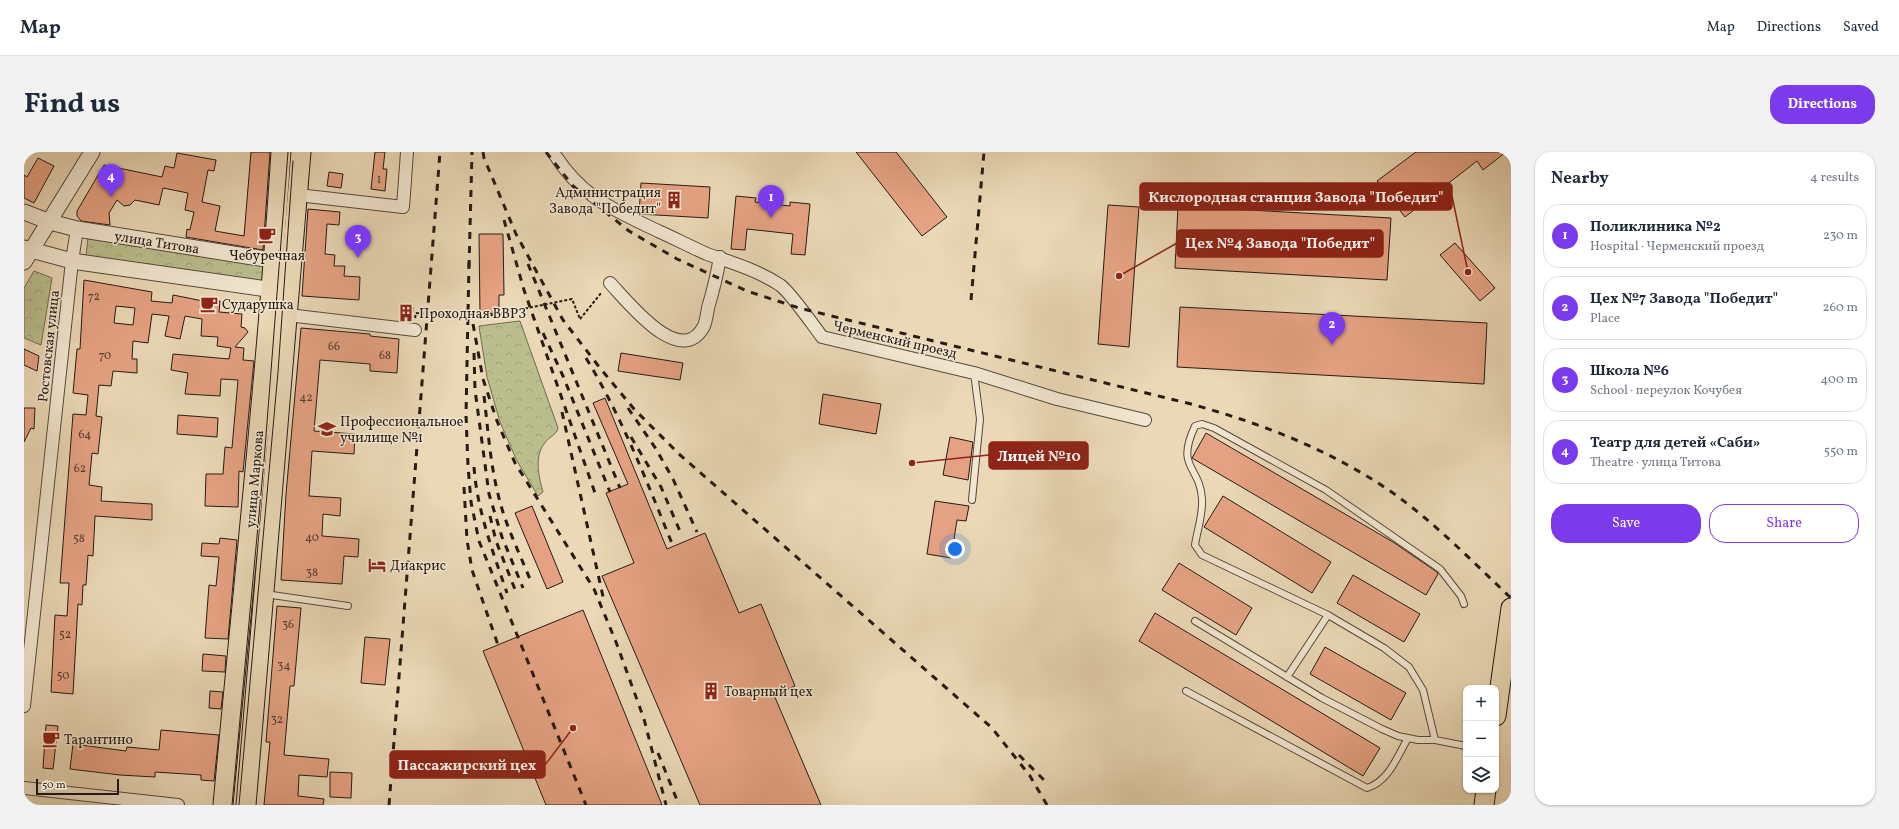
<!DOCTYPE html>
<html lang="en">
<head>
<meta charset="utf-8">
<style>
	:root { --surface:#fff; --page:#f2f2f3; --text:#1f2937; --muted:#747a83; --line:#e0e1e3; --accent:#7c3aed }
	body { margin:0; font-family:Vollkorn,serif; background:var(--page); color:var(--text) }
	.controls { position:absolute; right:12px; bottom:12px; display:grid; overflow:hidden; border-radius:8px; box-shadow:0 1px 3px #0004 }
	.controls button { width:36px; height:36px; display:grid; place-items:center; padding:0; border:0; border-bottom:1px solid var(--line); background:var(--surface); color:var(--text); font:20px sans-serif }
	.scale { position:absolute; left:12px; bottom:10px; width:83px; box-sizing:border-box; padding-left:4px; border:2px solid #261b15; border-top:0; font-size:11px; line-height:14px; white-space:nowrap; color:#261b15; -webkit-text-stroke:3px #f1e6d0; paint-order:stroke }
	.you { position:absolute; left:931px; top:397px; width:14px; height:14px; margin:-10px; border:3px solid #fff; border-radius:50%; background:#1a73e8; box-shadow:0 0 0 6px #1a73e833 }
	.badge { display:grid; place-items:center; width:26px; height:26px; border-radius:50%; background:var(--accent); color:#fff; font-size:13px; font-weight:700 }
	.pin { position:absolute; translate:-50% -33px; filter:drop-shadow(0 1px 2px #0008) }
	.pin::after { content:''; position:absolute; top:21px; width:14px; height:12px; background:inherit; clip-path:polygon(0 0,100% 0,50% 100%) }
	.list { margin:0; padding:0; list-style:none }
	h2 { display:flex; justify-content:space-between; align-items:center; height:52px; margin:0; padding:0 16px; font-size:17px }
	h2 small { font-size:13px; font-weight:400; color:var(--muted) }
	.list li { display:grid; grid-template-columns:26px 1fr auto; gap:12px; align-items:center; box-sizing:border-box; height:64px; margin:0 8px 8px; padding:0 8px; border:1px solid var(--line); border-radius:16px }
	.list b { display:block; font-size:15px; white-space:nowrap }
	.list p { margin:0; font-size:13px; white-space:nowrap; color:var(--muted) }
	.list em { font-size:13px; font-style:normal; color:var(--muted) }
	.actions { display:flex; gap:8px; padding:12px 16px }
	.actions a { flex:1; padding:9px 0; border:1px solid var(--accent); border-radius:16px; text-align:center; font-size:14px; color:var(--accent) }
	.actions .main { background:var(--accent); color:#fff }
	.icon { flex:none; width:22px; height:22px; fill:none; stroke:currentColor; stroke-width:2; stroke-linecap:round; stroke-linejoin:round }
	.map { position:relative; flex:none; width:1487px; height:653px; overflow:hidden; border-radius:16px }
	header { display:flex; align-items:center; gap:24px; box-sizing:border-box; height:56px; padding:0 20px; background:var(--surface); border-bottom:1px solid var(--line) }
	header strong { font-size:19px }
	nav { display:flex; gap:22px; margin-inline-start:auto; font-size:14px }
	.intro { display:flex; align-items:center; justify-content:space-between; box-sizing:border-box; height:96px; padding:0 24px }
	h1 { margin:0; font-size:28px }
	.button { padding:10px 18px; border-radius:16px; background:var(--accent); color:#fff; font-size:14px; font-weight:700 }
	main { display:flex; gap:24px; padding:0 24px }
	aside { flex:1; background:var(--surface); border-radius:16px; box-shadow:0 1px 3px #0004 }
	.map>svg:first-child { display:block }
	.forest { fill:url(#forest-crowns); stroke:#706c50 }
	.building { fill:#e5a282; stroke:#261b15; fill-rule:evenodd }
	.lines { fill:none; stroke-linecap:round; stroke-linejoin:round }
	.service-casing { stroke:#574a3d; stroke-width:8 }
	.minor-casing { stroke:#574a3d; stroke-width:14 }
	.tertiary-casing { stroke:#574a3d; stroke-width:17 }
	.primary-casing { stroke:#261b15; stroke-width:21 }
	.path { stroke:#261b15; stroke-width:2; stroke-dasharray:3 2; stroke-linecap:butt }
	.service { stroke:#f1e6d0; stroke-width:6 }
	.minor { stroke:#f1e6d0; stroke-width:12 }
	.tertiary { stroke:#f1e6d0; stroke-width:15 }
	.primary { stroke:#ead8b6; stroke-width:19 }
	.tram { stroke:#261b15; stroke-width:1 }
	.rail { stroke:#261b15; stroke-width:3; stroke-dasharray:7 7; stroke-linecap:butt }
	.path-bridge { stroke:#261b15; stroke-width:2; stroke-dasharray:3 2; stroke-linecap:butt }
	.labels { text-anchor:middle; stroke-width:3; stroke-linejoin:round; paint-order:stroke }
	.number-label { font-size:12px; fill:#563d30 }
	.poi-label { font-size:14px; fill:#261b15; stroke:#f1e6d0; text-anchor:start }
	.street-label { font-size:14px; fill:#261b15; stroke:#f1e6d0 }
	.leader { fill:none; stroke:#8f2418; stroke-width:1.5 }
	.callout-dot { fill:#8f2418; stroke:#f1e6d0; stroke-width:1.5 }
	.callout { fill:#8f2418; stroke:#8f2418; stroke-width:1.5 }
	.callout-label { font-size:15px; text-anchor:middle; font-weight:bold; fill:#fff }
</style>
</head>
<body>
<header>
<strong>Map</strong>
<nav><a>Map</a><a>Directions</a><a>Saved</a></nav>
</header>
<div class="intro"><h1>Find us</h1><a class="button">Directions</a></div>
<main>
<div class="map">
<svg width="1487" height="653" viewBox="0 0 1487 653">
	<defs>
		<pattern id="forest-crowns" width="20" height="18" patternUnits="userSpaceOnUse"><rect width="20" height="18" fill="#b9be8c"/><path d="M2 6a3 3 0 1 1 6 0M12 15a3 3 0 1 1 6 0" fill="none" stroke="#9fa378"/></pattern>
	</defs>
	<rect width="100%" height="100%" fill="#ead8b6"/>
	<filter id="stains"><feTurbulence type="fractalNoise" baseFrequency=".005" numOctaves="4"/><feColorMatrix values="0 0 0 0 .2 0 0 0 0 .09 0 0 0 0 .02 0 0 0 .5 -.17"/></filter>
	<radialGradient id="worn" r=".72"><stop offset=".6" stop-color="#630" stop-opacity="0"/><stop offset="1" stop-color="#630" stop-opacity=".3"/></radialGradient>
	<!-- forest -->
	<g class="forest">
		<path d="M 64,85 L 243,114 L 241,133 L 62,104 Z"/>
		<path d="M 10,119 L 28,126 L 17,193 L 0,186 L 0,136 Z"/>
		<path d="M 496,169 L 534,276 C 532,284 524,285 520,292 C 510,305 515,326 519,340 L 514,344 L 493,309 L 476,270 L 463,225 L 455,174 Z"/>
	</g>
	<!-- building -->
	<g class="building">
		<path d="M 227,0 L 246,0 L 239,98 L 162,85 L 163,77 L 166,78 L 170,60 L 161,58 L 164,41 L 139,36 L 135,53 L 111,48 L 106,53 L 100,54 L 93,48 L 85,61 L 86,73 L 57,69 L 53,64 L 53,59 L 80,13 L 138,25 L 141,14 L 150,16 L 153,1 L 192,8 L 190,19 L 184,18 L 178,50 L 196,54 L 191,79 L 220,84 Z"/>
		<path d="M 351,0 L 361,0 L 359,17 L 363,17 L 361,39 L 347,37 Z"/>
		<path d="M 832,0 L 872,0 L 923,65 L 898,84 Z"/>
		<path d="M 1392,0 L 1482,0 L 1459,18 L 1453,9 L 1381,65 L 1353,29 Z"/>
		<path d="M 14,6 L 30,14 L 10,51 L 0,46 L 0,23 L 3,25 Z"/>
		<path d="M 305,20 L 319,22 L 317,36 L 303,34 Z"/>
		<path d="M 617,31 L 686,35 L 684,66 L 615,62 Z"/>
		<path d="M 712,44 L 732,46 L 731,50 L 766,54 L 766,50 L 786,52 L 781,103 L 767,102 L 769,82 L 723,77 L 721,98 L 707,97 Z"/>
		<path d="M 1084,53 L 1115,55 L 1105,195 L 1074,192 Z"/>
		<path d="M 1154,54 L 1367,66 L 1363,128 L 1151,116 Z"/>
		<path d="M 284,57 L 316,60 L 315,73 L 303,72 L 301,102 L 311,103 L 310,114 L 321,114 L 320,124 L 336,125 L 335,148 L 278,144 Z"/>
		<path d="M 455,82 L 479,82 L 480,143 L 475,143 L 475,161 L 456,162 Z"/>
		<path d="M 1431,91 L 1471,136 L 1456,149 L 1416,103 Z"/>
		<path d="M 60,128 L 128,140 L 127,149 L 148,151 L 149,143 L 179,149 L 196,149 L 195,160 L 218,162 L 217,175 L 221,176 L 224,180 L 211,195 L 220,196 L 219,208 L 230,209 L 219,320 L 215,319 L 214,355 L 181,354 L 182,322 L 199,322 L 201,295 L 208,296 L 214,228 L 197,227 L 196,244 L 161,242 L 164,221 L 147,218 L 149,202 L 205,207 L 207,196 L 193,194 L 194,185 L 177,184 L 178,167 L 161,164 L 156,187 L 141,184 L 145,164 L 128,162 L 124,191 L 109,189 L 108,207 L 113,207 L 113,221 L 89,219 L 87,234 L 75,233 L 72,264 L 78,265 L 74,302 L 68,301 L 65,333 L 78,335 L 77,349 L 128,352 L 128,368 L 71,364 L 69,404 L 64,403 L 62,433 L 59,433 L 58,453 L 54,452 L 49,542 L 27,540 L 31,463 L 43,464 L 45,431 L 36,431 L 49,262 L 62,263 L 64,243 L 49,241 L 53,197 L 56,197 ZM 92,154 L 111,156 L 109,173 L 90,171 Z"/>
		<path d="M 377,154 L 389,155 L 388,169 L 376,168 Z"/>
		<path d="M 1156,155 L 1463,171 L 1460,232 L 1153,215 Z"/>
		<path d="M 277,176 L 346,182 L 346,184 L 375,187 L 373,221 L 346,219 L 346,212 L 296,208 L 290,279 L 331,282 L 330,302 L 288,299 L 285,344 L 317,346 L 316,364 L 299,362 L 298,384 L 335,387 L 334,405 L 320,404 L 318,432 L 257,428 L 262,342 Z"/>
		<path d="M 0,197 L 15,204 L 13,219 L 0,213 Z"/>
		<path d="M 597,201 L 659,211 L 656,228 L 594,219 Z"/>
		<path d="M 799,242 L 857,252 L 852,282 L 795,272 Z"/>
		<path d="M 581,246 L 643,397 L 681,381 L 715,461 L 737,452 L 771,534 L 750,543 L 797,653 L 676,653 L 578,424 L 610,411 L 582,341 L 604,332 L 569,251 Z"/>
		<path d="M 0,256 L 11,256 L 10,277 L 7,276 L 0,290 Z"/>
		<path d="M 154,263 L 194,266 L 193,285 L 153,282 Z"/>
		<path d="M 1182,281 L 1369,390 L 1413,420 L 1414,422 L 1402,443 L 1168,306 Z"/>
		<path d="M 926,285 L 949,290 L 944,328 L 919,323 Z"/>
		<path d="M 1199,344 L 1307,410 L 1288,441 L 1180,375 Z"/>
		<path d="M 911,349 L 945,354 L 942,369 L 933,368 L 927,406 L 903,402 Z"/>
		<path d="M 508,354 L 539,430 L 523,437 L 491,361 Z"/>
		<path d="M 196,386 L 213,388 L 204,487 L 181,486 L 185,433 L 192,434 L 195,405 L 177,404 L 178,391 L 195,392 Z"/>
		<path d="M 1155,411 L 1228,456 L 1212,483 L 1138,438 Z"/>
		<path d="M 1329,423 L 1396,462 L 1380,490 L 1313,451 Z"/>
		<path d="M 253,454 L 277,456 L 270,534 L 266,534 L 260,603 L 305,607 L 303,625 L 275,623 L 274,644 L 300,647 L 299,653 L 240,653 L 246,590 L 242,590 Z"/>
		<path d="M 559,458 L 638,653 L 522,653 L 459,499 Z"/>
		<path d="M 1131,461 L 1356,596 L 1339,624 L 1115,489 Z"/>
		<path d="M 341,485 L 366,487 L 361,533 L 337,531 Z"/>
		<path d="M 1301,495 L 1382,541 L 1367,568 L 1286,522 Z"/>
		<path d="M 179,502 L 202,504 L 201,520 L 178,519 Z"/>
		<path d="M 186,539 L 199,540 L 197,557 L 185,556 Z"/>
		<path d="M 22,573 L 34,574 L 29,617 L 19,616 Z"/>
		<path d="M 137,578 L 195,583 L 190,629 L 177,628 L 177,623 L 131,620 L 131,625 L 96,623 L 46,617 L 49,592 L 102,599 L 103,595 L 135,598 Z"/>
		<path d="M 306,620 L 328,621 L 327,646 L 306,645 Z"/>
	</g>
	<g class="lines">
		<!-- service casing -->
		<g class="service-casing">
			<g id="service">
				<path d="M 948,348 L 956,267 L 950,221"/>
				<path d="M 241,442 L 324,454"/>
				<path d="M 1440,452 L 1437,444 L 1416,417 L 1302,338 L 1190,276 L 1178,272 L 1171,274 C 1151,317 1176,313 1178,347 C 1179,363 1173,379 1171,393 L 1178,403 L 1304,463 L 1360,496 L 1385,515 L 1399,538 L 1411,588 L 1442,594"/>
				<path d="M 1171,469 L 1298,546 L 1358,577 L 1374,584 L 1394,588 L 1411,588"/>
				<path d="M 1263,525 L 1304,463"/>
				<path d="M 1162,539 L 1343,636 C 1365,629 1373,605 1384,586"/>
			</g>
		</g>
		<!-- minor casing -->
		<g class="minor-casing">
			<g id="minor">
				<path d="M 529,0 C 557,45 588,57 634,79 C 650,86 667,95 683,102 C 709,111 733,118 756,133 C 767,141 789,173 798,185 L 950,221 L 1033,247 L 1121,268"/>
				<path d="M 274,43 L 379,55 L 383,0"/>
				<path d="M 586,131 C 604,150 657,218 680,174 C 682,169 683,162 684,156 C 689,139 693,123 696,105"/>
				<path d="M 264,163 L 391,178"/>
				<path d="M 0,554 L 48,109 L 53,77"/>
				<path d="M 0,636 L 154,653"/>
			</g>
		</g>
		<!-- tertiary casing -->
		<g class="tertiary-casing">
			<g id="tertiary">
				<path d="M 0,60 L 26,70 L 53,77 L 260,110"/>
				<path d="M 0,96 L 48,109 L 257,139"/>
				<path d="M 0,110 L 68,0"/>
			</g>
		</g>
		<!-- primary casing -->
		<g class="primary-casing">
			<g id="primary">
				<path d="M 1472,564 L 1487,456"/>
				<path d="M 199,653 C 219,435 243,218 257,0"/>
				<path d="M 222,653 L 277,0"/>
				<path d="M 1460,653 L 1462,638"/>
			</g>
		</g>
		<!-- path -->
		<g class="path">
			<path d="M 391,166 L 392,161"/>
			<path d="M 556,167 L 578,140"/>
		</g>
		<!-- service -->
		<use href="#service" class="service"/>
		<!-- minor -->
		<use href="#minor" class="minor"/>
		<!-- tertiary -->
		<use href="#tertiary" class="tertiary"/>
		<!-- primary -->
		<use href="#primary" class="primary"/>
		<!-- tram -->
		<g class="tram">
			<path d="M 208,653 L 240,309 L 264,0"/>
			<path d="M 215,653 L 254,220 L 269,9"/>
		</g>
		<!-- rail -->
		<g class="rail">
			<path d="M 459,0 L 460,6 L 492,82 L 539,168 L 576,216 L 610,257 L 655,302 L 968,576 L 1006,624 L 1023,653"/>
			<path d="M 522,0 L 549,34 L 605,79 L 653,107 L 723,139 L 775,156 L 1167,252 C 1239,272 1307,298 1369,341 C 1411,371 1449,410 1487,446"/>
			<path d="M 480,68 L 500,138 L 571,341"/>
			<path d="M 445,110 L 442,263 L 444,314 L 447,350 L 455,389 L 562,653"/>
			<path d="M 504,112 L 596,336"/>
			<path d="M 445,115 L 448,0"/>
			<path d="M 947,148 L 960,0"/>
			<path d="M 449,172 L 459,227 L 473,269 L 491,311 L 570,437 L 592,490 L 620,567 L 642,653"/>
			<path d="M 519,181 L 539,224 L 586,340"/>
			<path d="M 450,201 L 451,238 L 465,342 L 478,385 L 499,436"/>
			<path d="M 562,206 C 598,265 623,330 649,394"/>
			<path d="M 460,244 C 464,277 466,310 474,342 C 481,373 496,402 508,432"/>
			<path d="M 604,256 L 632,297 L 649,327 L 673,380"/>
			<path d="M 538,260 L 580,449"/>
			<path d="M 607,285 L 637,335 L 658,384"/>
			<path d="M 450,315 C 453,358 469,400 483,441"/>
			<path d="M 440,335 L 443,388 L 448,418 L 474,493"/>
			<path d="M 466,364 L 472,389 L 492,440"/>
			<path d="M 634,601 L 655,653"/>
			<path d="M 995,603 L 1024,632"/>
			<path d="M 365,653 L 416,0"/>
		</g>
		<!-- path-bridge -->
		<path class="path-bridge" d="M 392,161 L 459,165 L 548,147 L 556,167"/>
	</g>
	<!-- icons -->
	<defs>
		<g id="building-bare" transform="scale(1.38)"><path d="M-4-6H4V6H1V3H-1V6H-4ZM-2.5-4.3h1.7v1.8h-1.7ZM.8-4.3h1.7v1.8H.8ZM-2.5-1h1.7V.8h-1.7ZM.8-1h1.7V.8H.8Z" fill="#8f2418" stroke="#f1e6d0" stroke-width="2.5" paint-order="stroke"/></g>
		<g id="cafe-bare" transform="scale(1.38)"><path d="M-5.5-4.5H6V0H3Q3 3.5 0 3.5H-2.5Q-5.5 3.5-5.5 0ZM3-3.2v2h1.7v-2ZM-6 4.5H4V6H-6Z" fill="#8f2418" stroke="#f1e6d0" stroke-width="2.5" paint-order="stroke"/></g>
		<g id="university-bare" transform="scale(1.38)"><path d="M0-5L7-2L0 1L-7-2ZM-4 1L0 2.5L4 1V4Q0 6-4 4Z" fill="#8f2418" stroke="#f1e6d0" stroke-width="2.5" paint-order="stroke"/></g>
		<g id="hotel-bare" transform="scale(1.38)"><path d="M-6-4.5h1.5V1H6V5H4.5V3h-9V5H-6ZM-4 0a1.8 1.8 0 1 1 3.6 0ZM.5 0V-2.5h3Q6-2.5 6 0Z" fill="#8f2418" stroke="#f1e6d0" stroke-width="2.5" paint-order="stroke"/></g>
	</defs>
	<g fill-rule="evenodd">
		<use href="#building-bare" x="650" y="48"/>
		<use href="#cafe-bare" x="243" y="83"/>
		<use href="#cafe-bare" x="185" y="152"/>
		<use href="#building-bare" x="382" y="161"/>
		<use href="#university-bare" x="303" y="277"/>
		<use href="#hotel-bare" x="353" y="413"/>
		<use href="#building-bare" x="687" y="539"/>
		<use href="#cafe-bare" x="27" y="587"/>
	</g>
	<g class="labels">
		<!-- number labels -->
		<g class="number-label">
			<text x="355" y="31">1</text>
			<text x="70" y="148">72</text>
			<text x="310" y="198">66</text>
			<text x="81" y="207">70</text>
			<text x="361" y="207">68</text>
			<text x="282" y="249">42</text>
			<text x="61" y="286">64</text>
			<text x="56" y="320">62</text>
			<text x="288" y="389">40</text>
			<text x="55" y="390">58</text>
			<text x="288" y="424">38</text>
			<text x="264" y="476">36</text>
			<text x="41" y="486">52</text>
			<text x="260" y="517">34</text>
			<text x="39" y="527">50</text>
			<text x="253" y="571">32</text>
		</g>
		<!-- poi labels -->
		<g class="poi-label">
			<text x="637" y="45" text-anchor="end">Администрация<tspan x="637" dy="16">Завода "Победит"</tspan></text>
			<text x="243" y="108" text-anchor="middle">Чебуречная</text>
			<text x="198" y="157">Сударушка</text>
			<text x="395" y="166">Проходная ВВРЗ</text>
			<text x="316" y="274">Профессиональное<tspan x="316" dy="16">училище №1</tspan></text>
			<text x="366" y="418">Диакрис</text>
			<text x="700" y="544">Товарный цех</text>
			<text x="40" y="592">Тарантино</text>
		</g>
		<!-- street labels -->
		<g class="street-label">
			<text transform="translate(133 90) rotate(9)" y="5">улица Титова</text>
			<text transform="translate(871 187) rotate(13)" y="5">Черменский проезд</text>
			<text transform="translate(24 194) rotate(-84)" y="5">Ростовская улица</text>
			<text transform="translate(230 327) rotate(-85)" y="5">улица Маркова</text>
		</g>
	</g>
	<!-- callouts -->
	<path class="leader" d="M1444 120L1428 44M1095 124L1153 91M888 311L965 303M549 576L521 613"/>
	<g class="callout-dot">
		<circle cx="1444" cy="120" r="4"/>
		<circle cx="1095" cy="124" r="4"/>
		<circle cx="888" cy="311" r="4"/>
		<circle cx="549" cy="576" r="4"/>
	</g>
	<g class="callout">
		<rect x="1116" y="31" width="312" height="27" rx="4"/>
		<rect x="1153" y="78" width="206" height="27" rx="4"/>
		<rect x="965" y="290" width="99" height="27" rx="4"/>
		<rect x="366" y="599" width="155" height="27" rx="4"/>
	</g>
	<g class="callout-label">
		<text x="1272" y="50">Кислородная станция Завода "Победит"</text>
		<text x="1256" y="96">Цех №4 Завода "Победит"</text>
		<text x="1015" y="309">Лицей №10</text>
		<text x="443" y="618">Пассажирский цех</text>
	</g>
	<rect width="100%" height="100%" filter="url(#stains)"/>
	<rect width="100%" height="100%" fill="url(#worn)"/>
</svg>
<div class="controls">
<button>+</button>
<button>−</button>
<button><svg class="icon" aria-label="layers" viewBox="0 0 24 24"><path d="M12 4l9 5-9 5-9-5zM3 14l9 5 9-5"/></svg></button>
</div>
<div class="scale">50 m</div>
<div class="you"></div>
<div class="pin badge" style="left:747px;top:66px">1</div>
<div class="pin badge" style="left:1308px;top:193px">2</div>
<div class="pin badge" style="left:334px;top:106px">3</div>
<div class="pin badge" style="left:87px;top:45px">4</div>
</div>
<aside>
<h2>Nearby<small>4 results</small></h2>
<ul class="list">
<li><span class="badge">1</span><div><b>Поликлиника №2</b><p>Hospital · Черменский проезд</p></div><em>230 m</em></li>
<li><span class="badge">2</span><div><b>Цех №7 Завода &quot;Победит&quot;</b><p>Place</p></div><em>260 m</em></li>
<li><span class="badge">3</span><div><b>Школа №6</b><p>School · переулок Кочубея</p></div><em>400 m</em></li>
<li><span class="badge">4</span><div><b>Театр для детей «Саби»</b><p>Theatre · улица Титова</p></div><em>550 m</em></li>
</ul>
<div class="actions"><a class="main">Save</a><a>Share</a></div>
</aside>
</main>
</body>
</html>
